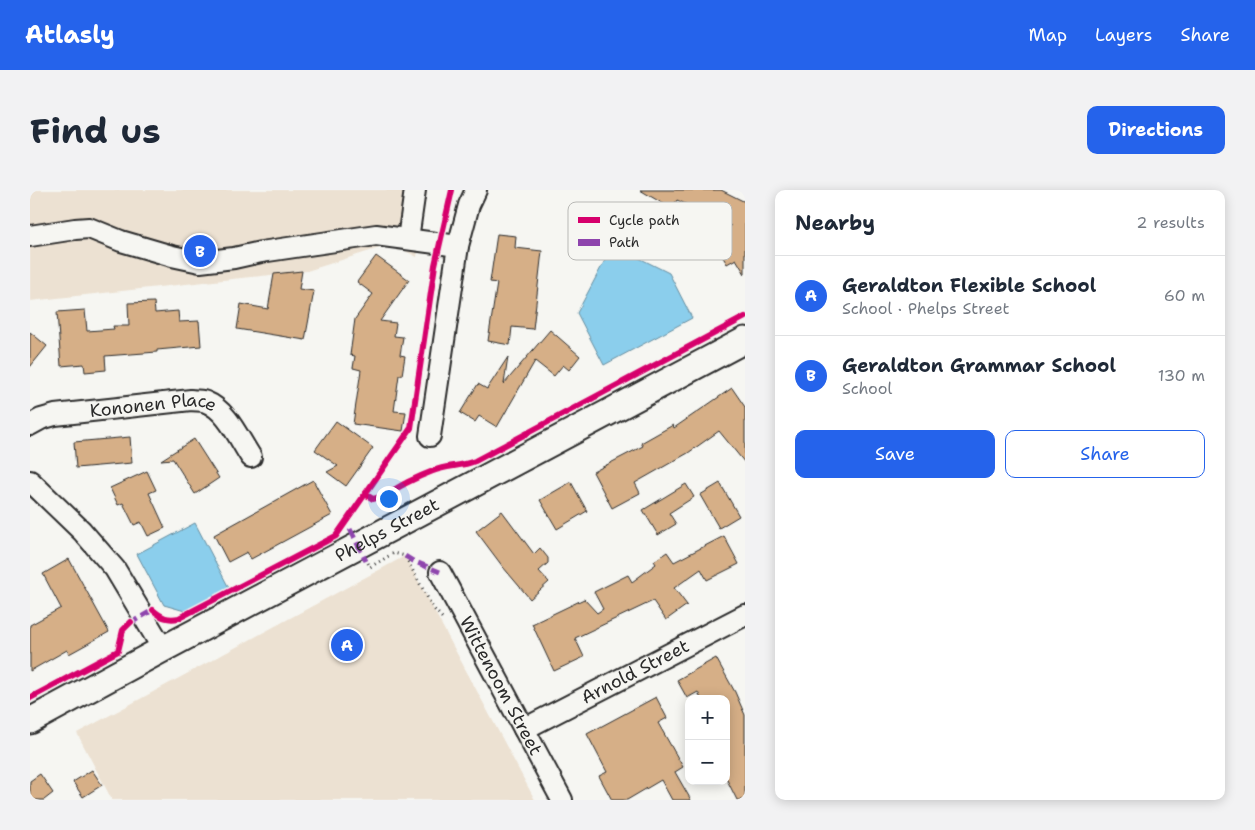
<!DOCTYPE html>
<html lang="en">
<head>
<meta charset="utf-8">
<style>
	:root { --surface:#fff; --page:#f2f2f3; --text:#1f2937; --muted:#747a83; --line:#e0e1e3; --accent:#2563eb }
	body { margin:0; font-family:"Shantell Sans",sans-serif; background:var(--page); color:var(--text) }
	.controls { position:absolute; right:15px; bottom:15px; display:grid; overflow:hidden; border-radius:10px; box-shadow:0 2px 12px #0003 }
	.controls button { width:45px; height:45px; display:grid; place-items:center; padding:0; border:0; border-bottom:1px solid var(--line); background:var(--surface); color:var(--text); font:25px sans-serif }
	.you { position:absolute; left:358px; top:308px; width:18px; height:18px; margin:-12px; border:4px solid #fff; border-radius:50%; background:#1a73e8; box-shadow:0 0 0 8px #1a73e833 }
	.badge { display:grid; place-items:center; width:32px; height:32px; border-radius:50%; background:var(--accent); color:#fff; font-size:16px; font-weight:700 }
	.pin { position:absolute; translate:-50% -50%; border:2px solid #fff; box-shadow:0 1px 5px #0006 }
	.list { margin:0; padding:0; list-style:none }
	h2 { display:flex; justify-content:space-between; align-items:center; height:65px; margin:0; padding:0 20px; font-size:21px }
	h2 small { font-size:16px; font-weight:400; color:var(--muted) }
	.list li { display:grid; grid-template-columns:32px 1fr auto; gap:15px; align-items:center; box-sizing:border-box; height:80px; padding:0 20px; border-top:1px solid var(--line) }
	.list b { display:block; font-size:19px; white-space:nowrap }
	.list p { margin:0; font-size:16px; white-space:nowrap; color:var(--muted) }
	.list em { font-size:16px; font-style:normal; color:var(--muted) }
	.actions { display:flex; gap:10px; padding:15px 20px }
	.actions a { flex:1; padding:11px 0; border:1px solid var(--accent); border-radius:10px; text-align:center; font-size:18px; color:var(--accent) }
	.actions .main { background:var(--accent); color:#fff }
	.map { position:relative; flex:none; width:715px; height:610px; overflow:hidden; border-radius:10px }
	header { display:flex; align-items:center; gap:30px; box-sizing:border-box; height:70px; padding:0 25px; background:var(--accent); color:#fff }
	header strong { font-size:24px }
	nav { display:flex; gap:28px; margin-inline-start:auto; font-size:18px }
	.intro { display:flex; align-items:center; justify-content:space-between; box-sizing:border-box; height:120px; padding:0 30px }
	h1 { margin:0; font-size:35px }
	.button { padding:12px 22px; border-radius:10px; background:var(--accent); color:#fff; font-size:18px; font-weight:700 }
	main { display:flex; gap:30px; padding:0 30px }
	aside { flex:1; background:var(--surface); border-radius:10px; box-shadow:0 2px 12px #0003 }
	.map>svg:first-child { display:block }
	.built { fill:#ece1d2 }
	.water { fill:#8bceec; stroke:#658d9f }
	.building { fill:#d6af87; stroke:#2b2b2b }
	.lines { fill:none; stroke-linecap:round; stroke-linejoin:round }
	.minor-casing { stroke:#2b2b2b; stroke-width:24 }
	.major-casing { stroke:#2b2b2b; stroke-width:29 }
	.path { stroke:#2b2b2b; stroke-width:3; stroke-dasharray:1 4; stroke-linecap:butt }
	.minor { stroke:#f6f6f2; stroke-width:20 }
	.major { stroke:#f6f6f2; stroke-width:25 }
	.quiet { stroke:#8e44ad; stroke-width:5; stroke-dasharray:10 5; stroke-linecap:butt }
	.cycleway-casing { stroke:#f6f6f2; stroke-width:9 }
	.cycleway { stroke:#d6006c; stroke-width:6 }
	.labels { text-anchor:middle; stroke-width:4; stroke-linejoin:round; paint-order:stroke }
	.street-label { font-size:18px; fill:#2b2b2b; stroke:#f6f6f2 }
	.key { fill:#f6f6f2; stroke:#b9b9b6; stroke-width:1 }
	.key-label { font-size:14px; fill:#2b2b2b }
</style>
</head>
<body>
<header>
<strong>Atlasly</strong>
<nav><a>Map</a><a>Layers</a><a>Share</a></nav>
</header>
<div class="intro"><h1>Find us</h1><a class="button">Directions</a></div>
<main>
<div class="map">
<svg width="715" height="610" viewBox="0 0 715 610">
	<rect width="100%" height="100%" fill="#f6f6f2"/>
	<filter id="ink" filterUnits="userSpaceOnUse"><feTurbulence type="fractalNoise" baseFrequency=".02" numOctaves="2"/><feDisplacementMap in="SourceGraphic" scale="10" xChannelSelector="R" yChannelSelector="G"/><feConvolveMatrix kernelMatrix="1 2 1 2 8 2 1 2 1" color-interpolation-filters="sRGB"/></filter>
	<g filter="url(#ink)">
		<!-- built -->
		<g class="built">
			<path d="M 0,0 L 397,0 L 387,67 L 362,54 L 277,81 L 0,111 Z"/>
			<path d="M 375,366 L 505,610 L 82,610 L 47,543 Z"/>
		</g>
		<!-- water -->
		<g class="water">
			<path d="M 583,55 L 639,83 L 662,128 L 574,175 L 547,123 Z"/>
			<path d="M 165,333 L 199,398 L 155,421 L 134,415 L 107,364 Z"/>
		</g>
		<!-- building -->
		<g class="building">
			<path d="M 610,0 L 691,0 L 715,12 L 715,84 L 706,69 L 697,74 L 681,47 L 701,36 L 647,10 L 642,19 Z"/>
			<path d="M 467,44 L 486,46 L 485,58 L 512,61 L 503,139 L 482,137 L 480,155 L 458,151 L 467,93 L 460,92 Z"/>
			<path d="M 346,66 L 379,90 L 350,131 L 366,133 L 364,146 L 373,147 L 370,165 L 375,166 L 372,185 L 369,185 L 364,221 L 376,222 L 373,241 L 323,234 L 331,180 L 323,178 L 325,166 L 320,165 L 325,129 L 343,104 L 327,92 Z"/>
			<path d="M 272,81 L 269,99 L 284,101 L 275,150 L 207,139 L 211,114 L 238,119 L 244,84 Z"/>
			<path d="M 124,112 L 125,123 L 148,121 L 149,132 L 169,131 L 171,156 L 127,160 L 127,162 L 75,166 L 76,180 L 55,182 L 54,174 L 31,176 L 27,122 L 55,120 L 57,141 L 84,139 L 83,136 L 99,136 L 98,113 Z"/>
			<path d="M 520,140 L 550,166 L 539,180 L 533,175 L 524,186 L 505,171 L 467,237 L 449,226 L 445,232 L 430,223 L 448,194 L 457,199 L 478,167 L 474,194 Z"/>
			<path d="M 0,142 L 17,156 L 0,177 Z"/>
			<path d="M 702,198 L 715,217 L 715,273 L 689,241 L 658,263 L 605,293 L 610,303 L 582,318 L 563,282 L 613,256 L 611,253 L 643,235 L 644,238 Z"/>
			<path d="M 306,231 L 343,258 L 316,296 L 297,282 L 308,276 L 285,260 Z"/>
			<path d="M 100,247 L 102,273 L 46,278 L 44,252 Z"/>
			<path d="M 164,249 L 189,288 L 165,304 L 143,269 L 131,270 Z"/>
			<path d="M 117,281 L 126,300 L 119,303 L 135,338 L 118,346 L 111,332 L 104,335 L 93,313 L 88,315 L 80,298 Z"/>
			<path d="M 283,290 L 302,325 L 221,369 L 217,362 L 198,372 L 184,345 Z"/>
			<path d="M 541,292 L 557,321 L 527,339 L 510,310 Z"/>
			<path d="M 690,293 L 709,326 L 689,338 L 670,305 Z"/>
			<path d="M 656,294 L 664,307 L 639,323 L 646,334 L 628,345 L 613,320 Z"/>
			<path d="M 472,321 L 504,364 L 510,358 L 518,368 L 518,373 L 509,381 L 519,392 L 500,409 L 473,377 L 446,341 Z"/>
			<path d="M 694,346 L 709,374 L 677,390 L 671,379 L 644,398 L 657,415 L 636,430 L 623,411 L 545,448 L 554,467 L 524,481 L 502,434 L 554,409 L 567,423 L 573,419 L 564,402 L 598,385 L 602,392 L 626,374 L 624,371 L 637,362 L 644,372 Z"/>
			<path d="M 39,369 L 79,442 L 39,464 L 37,460 L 0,481 L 0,435 L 31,418 L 13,384 Z"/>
			<path d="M 686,468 L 705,502 L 715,525 L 715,610 L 707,610 L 696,588 L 696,509 L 671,509 L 668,502 L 657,508 L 647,490 Z"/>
			<path d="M 626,507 L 637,528 L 628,533 L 653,577 L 645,582 L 661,610 L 642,610 L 631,590 L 597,610 L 582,610 L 569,586 L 577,582 L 557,544 Z"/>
			<path d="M 62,580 L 72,595 L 53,607 L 43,592 Z"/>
			<path d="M 10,584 L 23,603 L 14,610 L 0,610 L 0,591 Z"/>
		</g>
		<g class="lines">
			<!-- minor casing -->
			<g class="minor-casing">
				<g id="minor">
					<path d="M 0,46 L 45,39 L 59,38 L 91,51 L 142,66 L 170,72 L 204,68 L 231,62 L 346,45 L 428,56"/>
					<path d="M 378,49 L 385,0"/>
					<path id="s1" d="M 0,235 L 11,229 L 25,225 L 161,210 C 165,211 172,210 176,212 C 197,220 209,249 221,267"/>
					<path d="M 400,246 L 428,56 L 439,15 L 446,0"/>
					<path d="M 0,291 L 52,341 L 85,379 L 133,459"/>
					<path id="s2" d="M 410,382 L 532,610"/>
					<path id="s3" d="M 494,539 L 715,425"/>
				</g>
			</g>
			<!-- major casing -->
			<g class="major-casing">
				<g id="major">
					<path id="s4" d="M 0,531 L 133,459 L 715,150"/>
				</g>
			</g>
			<!-- path -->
			<path class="path" d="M 338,373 L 340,377 L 364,363 L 375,366 L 403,418 L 414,430"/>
			<!-- minor -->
			<use href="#minor" class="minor"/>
			<!-- major -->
			<use href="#major" class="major"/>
			<!-- quiet -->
			<g class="quiet">
				<path d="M 320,339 L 336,371"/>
				<path d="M 375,366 L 383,371 L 410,382"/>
				<path d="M 99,434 L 123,420 L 126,423"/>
			</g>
			<!-- cycleway casing -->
			<g class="cycleway-casing">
				<g id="cycleway">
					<path d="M 335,304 L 343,309 C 357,306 366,298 378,292 C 386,288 395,284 403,281 C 417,275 431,277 445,271 L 715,127"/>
					<path d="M 123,420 C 132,428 138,430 149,428 L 306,346 L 381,238 L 405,75 L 422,0"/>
					<path d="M 0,508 L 88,461 L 93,440 L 101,432"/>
				</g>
			</g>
			<!-- cycleway -->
			<use href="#cycleway" class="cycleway"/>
		</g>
	</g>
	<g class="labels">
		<!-- street labels -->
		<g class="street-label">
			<text dy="6" stroke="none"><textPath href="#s1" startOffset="126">Kononen Place</textPath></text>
			<text dy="6" stroke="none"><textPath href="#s4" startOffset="405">Phelps Street</textPath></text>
			<text dy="6" stroke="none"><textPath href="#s3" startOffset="125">Arnold Street</textPath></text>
			<text dy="6" stroke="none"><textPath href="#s2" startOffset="129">Wittenoom Street</textPath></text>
		</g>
	</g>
	<!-- legend -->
	<rect x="538" y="12" width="164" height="58" rx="8" class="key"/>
	<rect x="548" y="27" width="22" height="6" fill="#d6006c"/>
	<rect x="548" y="49" width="22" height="7" fill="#8e44ad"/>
	<g class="key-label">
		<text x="579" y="35">Cycle path</text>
		<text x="579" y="57">Path</text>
	</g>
</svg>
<div class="controls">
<button>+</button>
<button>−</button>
</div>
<div class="you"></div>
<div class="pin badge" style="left:317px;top:455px">A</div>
<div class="pin badge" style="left:170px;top:61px">B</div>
</div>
<aside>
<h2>Nearby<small>2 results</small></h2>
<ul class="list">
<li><span class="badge">A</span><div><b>Geraldton Flexible School</b><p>School · Phelps Street</p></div><em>60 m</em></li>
<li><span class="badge">B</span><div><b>Geraldton Grammar School</b><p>School</p></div><em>130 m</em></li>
</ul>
<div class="actions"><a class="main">Save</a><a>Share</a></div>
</aside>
</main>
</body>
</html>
